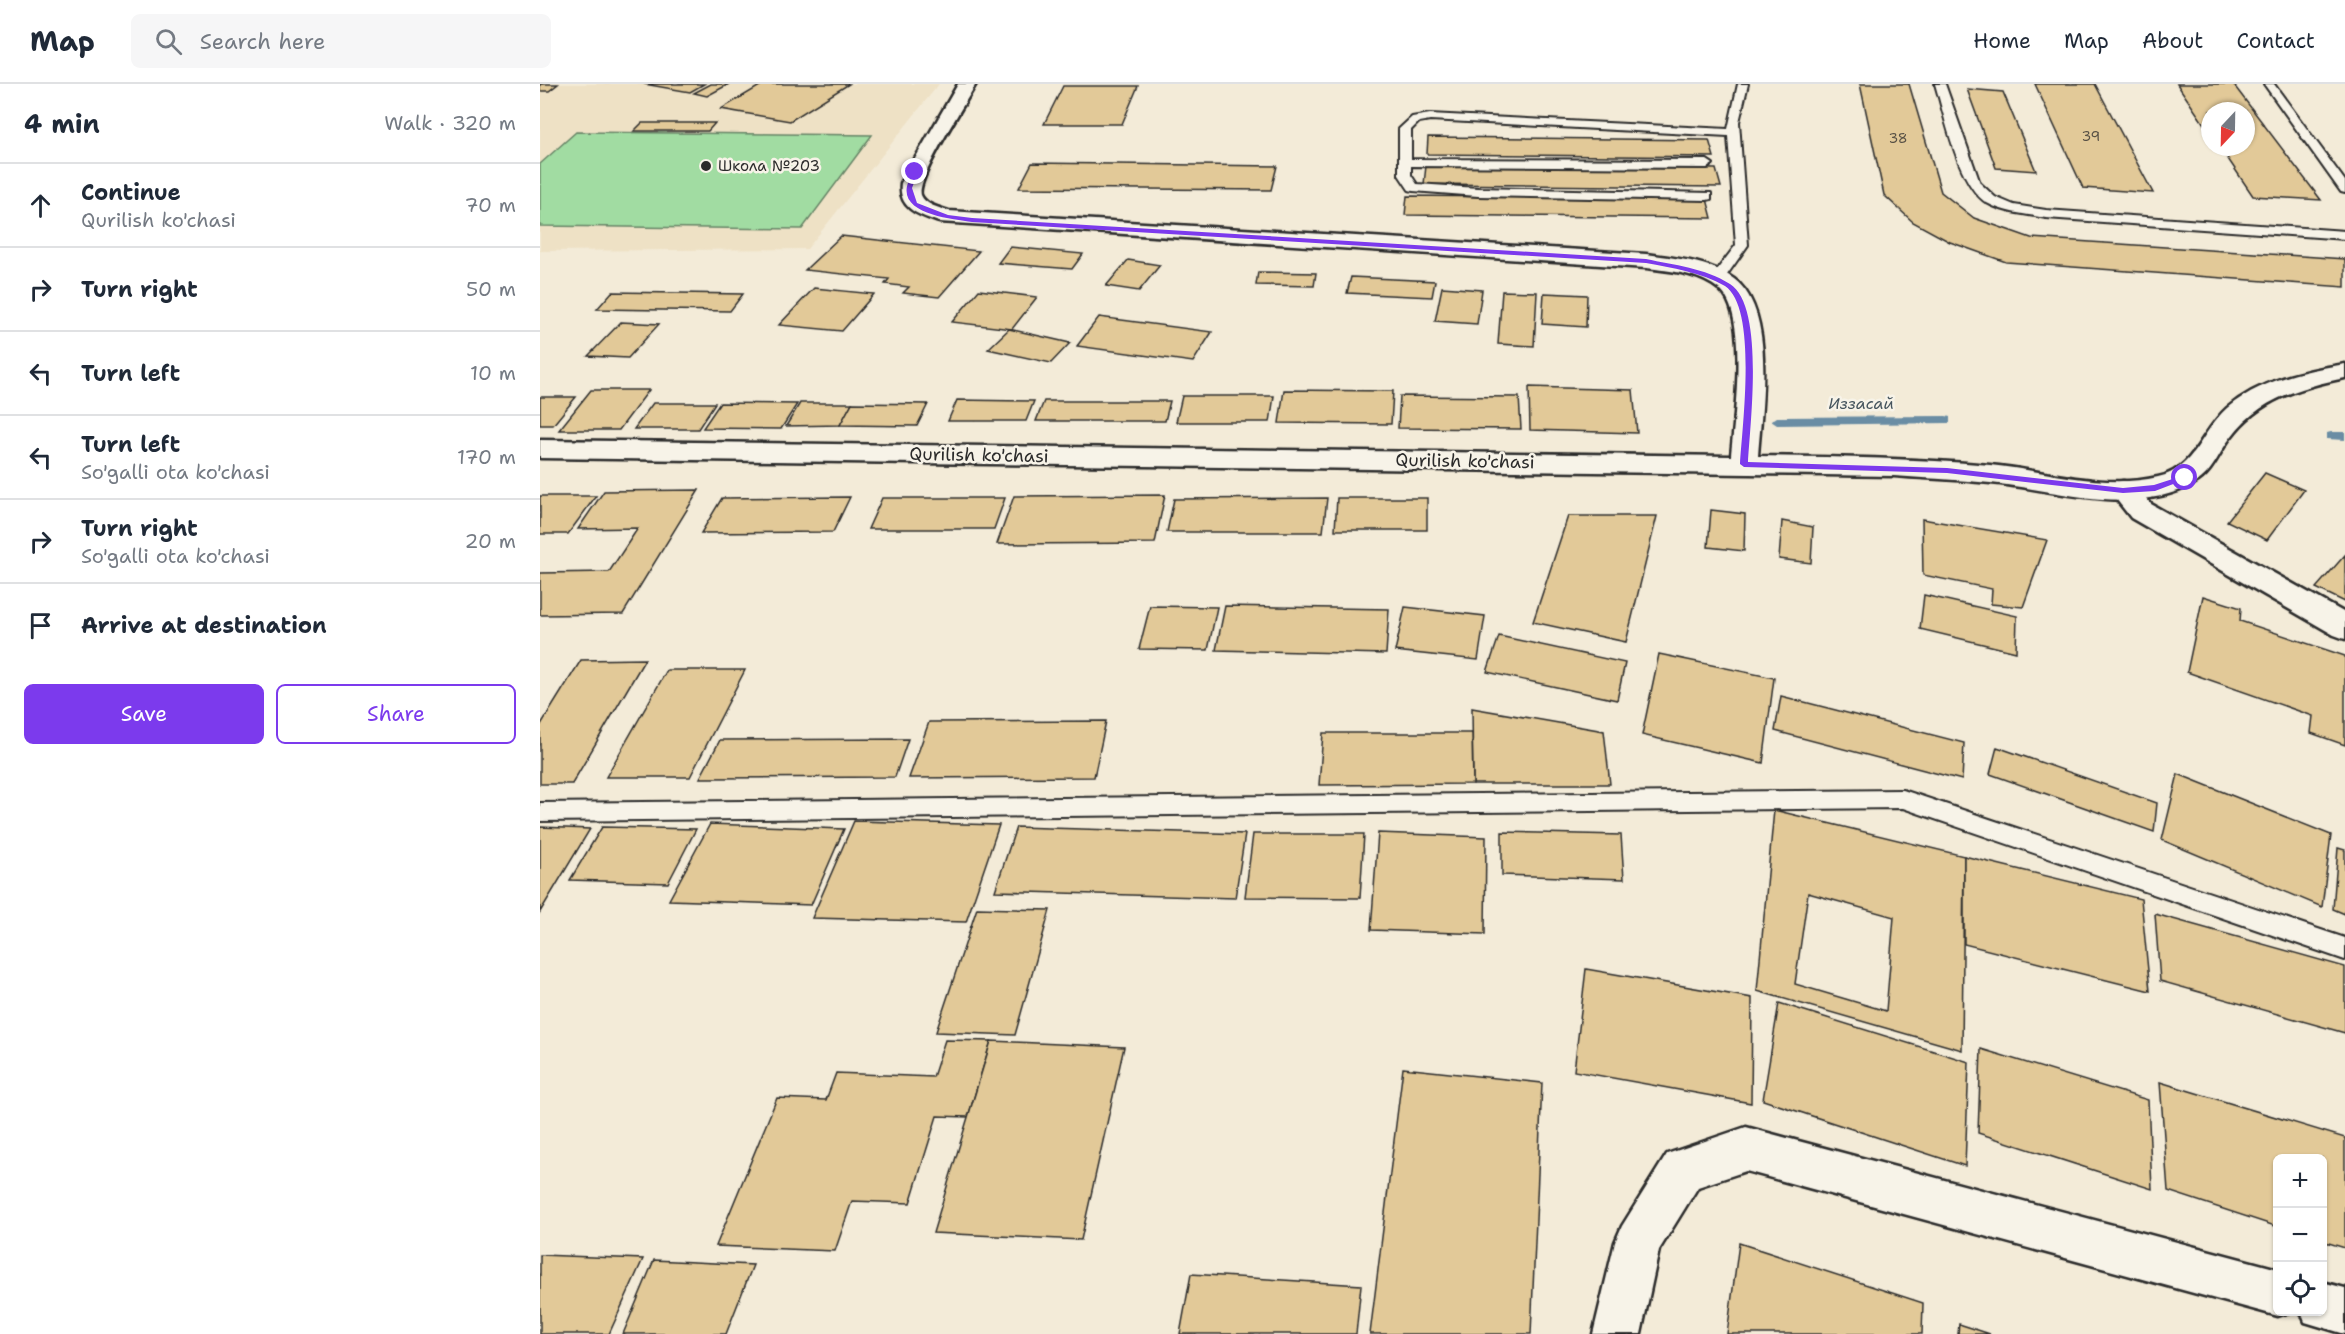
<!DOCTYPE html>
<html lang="en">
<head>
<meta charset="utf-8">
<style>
	:root { --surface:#fff; --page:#f6f6f7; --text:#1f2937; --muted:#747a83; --line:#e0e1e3; --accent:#7c3aed }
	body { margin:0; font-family:"Shantell Sans",sans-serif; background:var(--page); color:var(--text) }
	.controls { position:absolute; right:18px; bottom:18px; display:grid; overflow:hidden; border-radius:9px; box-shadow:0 2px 4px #0004 }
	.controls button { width:54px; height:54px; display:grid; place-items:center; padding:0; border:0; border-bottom:2px solid var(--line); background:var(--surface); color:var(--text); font:30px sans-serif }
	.compass { position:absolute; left:1661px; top:18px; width:54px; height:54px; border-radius:50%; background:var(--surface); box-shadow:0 2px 4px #0004; rotate:202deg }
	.stop { position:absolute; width:18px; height:18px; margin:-14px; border:4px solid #7c3aed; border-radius:50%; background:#fff }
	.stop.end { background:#7c3aed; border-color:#fff; box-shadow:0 2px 6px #0008 }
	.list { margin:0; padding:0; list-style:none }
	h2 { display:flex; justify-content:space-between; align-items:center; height:78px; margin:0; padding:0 24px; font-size:26px }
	h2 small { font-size:20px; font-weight:400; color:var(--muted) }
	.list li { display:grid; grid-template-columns:39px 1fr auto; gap:18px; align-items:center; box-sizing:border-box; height:84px; padding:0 24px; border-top:2px solid var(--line) }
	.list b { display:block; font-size:22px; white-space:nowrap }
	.list p { margin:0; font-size:20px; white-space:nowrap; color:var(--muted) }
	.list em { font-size:20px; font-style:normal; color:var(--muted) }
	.actions { display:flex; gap:12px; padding:18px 24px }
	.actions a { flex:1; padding:14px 0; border:2px solid var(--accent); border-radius:9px; text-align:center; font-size:21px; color:var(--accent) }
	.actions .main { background:var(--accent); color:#fff }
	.icon { flex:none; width:33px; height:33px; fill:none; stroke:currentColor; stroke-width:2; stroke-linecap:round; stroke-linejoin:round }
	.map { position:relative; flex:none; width:1805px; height:1250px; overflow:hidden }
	header { display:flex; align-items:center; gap:36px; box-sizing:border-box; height:84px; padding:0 30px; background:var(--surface); border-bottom:2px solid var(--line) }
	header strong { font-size:28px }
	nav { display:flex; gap:33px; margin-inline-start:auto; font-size:21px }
	.search { width:420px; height:54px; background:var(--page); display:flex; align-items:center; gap:15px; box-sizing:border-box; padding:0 21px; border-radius:9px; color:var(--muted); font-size:22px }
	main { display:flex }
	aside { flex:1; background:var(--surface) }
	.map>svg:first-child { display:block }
	.built { fill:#eee1c5 }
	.green { fill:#a1dca2; stroke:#668466; stroke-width:1.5 }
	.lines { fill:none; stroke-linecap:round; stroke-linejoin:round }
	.stream { fill:#6a8da4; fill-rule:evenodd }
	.building { fill:#e2c998; stroke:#2b2b2b; stroke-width:1.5; fill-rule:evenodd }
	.lane-casing { stroke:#2b2b2b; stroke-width:4 }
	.street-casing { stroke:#2b2b2b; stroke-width:5 }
	.secondary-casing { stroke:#2b2b2b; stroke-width:5 }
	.lane { fill:#f7f3e8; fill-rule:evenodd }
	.street { fill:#f7f3e8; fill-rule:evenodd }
	.secondary { fill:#f7f3e8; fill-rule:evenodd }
	.route { fill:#7c3aed }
	.poi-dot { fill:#2b2b2b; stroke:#f7f3e8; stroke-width:2 }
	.labels { text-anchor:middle; stroke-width:5; stroke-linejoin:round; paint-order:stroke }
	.far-number-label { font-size:14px; fill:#595246 }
	.far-poi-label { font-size:15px; fill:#2b2b2b; stroke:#f7f3e8; text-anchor:start }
	.far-water-label { font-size:16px; font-style:italic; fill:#45545d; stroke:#f7f3e8 }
	.street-label { font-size:18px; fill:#2b2b2b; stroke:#f7f3e8 }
</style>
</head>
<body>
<header>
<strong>Map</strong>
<div class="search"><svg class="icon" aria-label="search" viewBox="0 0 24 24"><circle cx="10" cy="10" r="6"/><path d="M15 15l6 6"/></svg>Search here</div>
<nav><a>Home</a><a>Map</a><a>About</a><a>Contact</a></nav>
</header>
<main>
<aside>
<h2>4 min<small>Walk · 320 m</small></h2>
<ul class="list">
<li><svg class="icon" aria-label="ahead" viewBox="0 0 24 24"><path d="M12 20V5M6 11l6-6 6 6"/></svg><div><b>Continue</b><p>Qurilish ko'chasi</p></div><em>70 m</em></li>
<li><svg class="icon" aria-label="right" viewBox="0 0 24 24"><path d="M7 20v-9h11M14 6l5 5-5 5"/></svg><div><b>Turn right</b></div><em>50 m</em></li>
<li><svg class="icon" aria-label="left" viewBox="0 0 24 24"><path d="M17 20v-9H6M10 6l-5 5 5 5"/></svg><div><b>Turn left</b></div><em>10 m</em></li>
<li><svg class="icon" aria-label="left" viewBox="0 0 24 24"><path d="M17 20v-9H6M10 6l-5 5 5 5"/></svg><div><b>Turn left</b><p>So'galli ota ko'chasi</p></div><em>170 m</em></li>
<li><svg class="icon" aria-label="right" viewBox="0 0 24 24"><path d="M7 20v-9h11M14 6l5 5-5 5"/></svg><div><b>Turn right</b><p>So'galli ota ko'chasi</p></div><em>20 m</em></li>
<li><svg class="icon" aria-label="arrive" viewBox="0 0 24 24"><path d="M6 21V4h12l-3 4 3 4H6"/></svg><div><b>Arrive at destination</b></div></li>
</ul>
<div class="actions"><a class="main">Save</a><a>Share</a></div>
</aside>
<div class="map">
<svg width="1805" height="1250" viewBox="0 0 1805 1250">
	<rect width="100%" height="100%" fill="#f3ebd8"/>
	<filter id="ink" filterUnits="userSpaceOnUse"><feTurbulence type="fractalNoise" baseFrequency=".0167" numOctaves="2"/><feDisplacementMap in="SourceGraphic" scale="12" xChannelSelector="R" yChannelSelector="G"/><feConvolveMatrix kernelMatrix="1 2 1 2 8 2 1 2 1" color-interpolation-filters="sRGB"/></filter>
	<g filter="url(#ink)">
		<!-- built -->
		<path class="built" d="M 0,0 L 399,0 L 267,165 L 0,167 Z"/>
		<!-- green -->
		<path class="green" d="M 36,48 L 332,51 L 262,145 L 0,142 L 0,80 Z"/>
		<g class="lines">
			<!-- stream -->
			<g class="stream">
				<path d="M 1406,332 L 1410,333 L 1410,339 L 1237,341 L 1231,337 L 1237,333 Z"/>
				<path d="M 1791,348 L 1805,348 L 1805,356 L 1787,355 L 1787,349 Z"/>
			</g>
		</g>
		<!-- building -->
		<g class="building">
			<path d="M 0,0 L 18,0 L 9,7 L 0,7 Z"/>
			<path d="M 104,0 L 164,0 L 150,8 Z"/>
			<path d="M 171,0 L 189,0 L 167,12 L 154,9 Z"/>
			<path d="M 223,0 L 309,0 L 250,37 L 181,25 Z"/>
			<path d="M 1320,0 L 1369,0 L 1401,108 L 1434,134 L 1491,154 L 1805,175 L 1805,203 L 1466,178 L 1410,158 L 1373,138 L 1344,111 Z"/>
			<path d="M 1495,0 L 1555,0 L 1613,109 L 1543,104 Z"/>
			<path d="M 1637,0 L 1693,0 L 1781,116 L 1713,112 L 1680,63 L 1706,63 L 1706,27 L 1670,27 L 1670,49 Z"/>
			<path d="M 523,2 L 598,2 L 582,40 L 504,40 Z"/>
			<path d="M 1427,5 L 1463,8 L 1496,87 L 1456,84 Z"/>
			<path d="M 102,39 L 175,39 L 168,47 L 94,47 Z"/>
			<path d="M 888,53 L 1169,56 L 1174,73 L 887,70 Z"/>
			<path d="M 492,79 L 737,82 L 731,106 L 479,104 Z"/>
			<path d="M 886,82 L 1176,85 L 1181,103 L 884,100 Z"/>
			<path d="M 867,112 L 1167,115 L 1172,134 L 865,131 Z"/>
			<path d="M 301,152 L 439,167 L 399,213 L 363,209 L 369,203 L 345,200 L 349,195 L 265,186 Z"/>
			<path d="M 470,163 L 543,170 L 532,185 L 458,179 Z"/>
			<path d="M 588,176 L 620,181 L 599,207 L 566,202 Z"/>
			<path d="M 718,188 L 776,189 L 774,202 L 716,201 Z"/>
			<path d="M 811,193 L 895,197 L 892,213 L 807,209 Z"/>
			<path d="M 902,203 L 942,206 L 937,240 L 895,237 Z"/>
			<path d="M 274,204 L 334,210 L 302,247 L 239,241 Z"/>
			<path d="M 439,206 L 497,213 L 472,245 L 412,238 Z"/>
			<path d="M 962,207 L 997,208 L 994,262 L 958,260 Z"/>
			<path d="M 72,208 L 203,210 L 190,227 L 57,225 Z"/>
			<path d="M 1004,209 L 1047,211 L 1046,243 L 1002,240 Z"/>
			<path d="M 559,233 L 672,248 L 653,278 L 537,262 Z"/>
			<path d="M 81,238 L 119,240 L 88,274 L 48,272 Z"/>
			<path d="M 469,245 L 530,259 L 511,279 L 448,265 Z"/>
			<path d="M 989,303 L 1093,306 L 1097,349 L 990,346 Z"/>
			<path d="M 51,306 L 109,306 L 79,346 L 19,346 Z"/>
			<path d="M 744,306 L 853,307 L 851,340 L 739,339 Z"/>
			<path d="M 642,312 L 734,312 L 730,338 L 636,338 Z"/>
			<path d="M 860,312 L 979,313 L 981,345 L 858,344 Z"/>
			<path d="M 0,313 L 36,313 L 13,341 L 0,341 Z"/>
			<path d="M 417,316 L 494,317 L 486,337 L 408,337 Z"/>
			<path d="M 504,317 L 630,317 L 625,337 L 496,337 Z"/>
			<path d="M 113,319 L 175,319 L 158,345 L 94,345 Z"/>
			<path d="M 180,319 L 257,320 L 241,345 L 163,344 Z"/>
			<path d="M 260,319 L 312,319 L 300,341 L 246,342 Z"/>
			<path d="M 312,319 L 388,320 L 377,342 L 300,341 Z"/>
			<path d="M 1725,389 L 1764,406 L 1727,456 L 1687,437 Z"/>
			<path d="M 159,406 L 83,530 L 0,531 L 0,489 L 69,488 L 98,444 L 38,445 L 64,407 Z"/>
			<path d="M 625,411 L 615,459 L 457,460 L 474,412 Z"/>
			<path d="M 0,412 L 56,412 L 28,450 L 0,450 Z"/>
			<path d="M 310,413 L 293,448 L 161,449 L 182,414 Z"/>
			<path d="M 342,414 L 465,414 L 454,445 L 328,445 Z"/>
			<path d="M 787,414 L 783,448 L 627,448 L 634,415 Z"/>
			<path d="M 797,414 L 887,414 L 887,446 L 795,446 Z"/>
			<path d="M 1171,426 L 1205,430 L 1204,467 L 1168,463 Z"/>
			<path d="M 1028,432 L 1117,432 L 1086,558 L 993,538 Z"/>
			<path d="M 1382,435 L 1507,456 L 1483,523 L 1451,520 L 1452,505 L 1383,491 Z"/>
			<path d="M 1242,437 L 1273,443 L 1271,479 L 1239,475 Z"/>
			<path d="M 1805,471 L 1805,518 L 1776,504 Z"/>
			<path d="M 1384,511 L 1477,532 L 1476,568 L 1380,545 Z"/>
			<path d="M 1663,512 L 1701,524 L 1700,537 L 1805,572 L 1805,661 L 1771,649 L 1773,632 L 1647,588 Z"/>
			<path d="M 610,522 L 677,523 L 668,566 L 599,565 Z"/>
			<path d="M 685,522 L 849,525 L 846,570 L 676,566 Z"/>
			<path d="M 865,523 L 945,532 L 938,576 L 855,567 Z"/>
			<path d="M 959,552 L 1085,579 L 1077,616 L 947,588 Z"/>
			<path d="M 1119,570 L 1234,594 L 1223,679 L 1102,651 Z"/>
			<path d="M 105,575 L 32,700 L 0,700 L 0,642 L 41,576 Z"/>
			<path d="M 127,586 L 205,586 L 150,693 L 66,693 Z"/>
			<path d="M 1241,612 L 1424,659 L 1422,696 L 1235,647 Z"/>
			<path d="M 932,624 L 1064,647 L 1070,700 L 933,700 Z"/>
			<path d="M 566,637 L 554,693 L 369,694 L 389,638 Z"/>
			<path d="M 783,649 L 932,649 L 933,700 L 779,701 Z"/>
			<path d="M 368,655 L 355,693 L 160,694 L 180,656 Z"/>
			<path d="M 1457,663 L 1617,719 L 1614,748 L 1450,690 Z"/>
			<path d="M 1638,690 L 1791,751 L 1782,823 L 1622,756 Z"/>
			<path d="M 1234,726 L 1424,772 L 1422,966 L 1217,907 ZM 1268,809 L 1354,833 L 1346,927 L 1255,900 Z"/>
			<path d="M 314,737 L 459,741 L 426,838 L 272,834 Z"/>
			<path d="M 170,740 L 304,745 L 271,821 L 129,816 Z"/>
			<path d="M 0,743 L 50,745 L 0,828 Z"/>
			<path d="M 62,743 L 156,745 L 128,799 L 30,796 Z"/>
			<path d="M 476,743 L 705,750 L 695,814 L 455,807 Z"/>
			<path d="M 962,748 L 1081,751 L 1084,795 L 962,791 Z"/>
			<path d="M 838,749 L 946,753 L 945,850 L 831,846 Z"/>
			<path d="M 713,750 L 824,750 L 820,814 L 705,813 Z"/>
			<path d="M 1798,764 L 1805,766 L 1805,830 L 1793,825 Z"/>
			<path d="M 1424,772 L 1601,815 L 1610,907 L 1424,860 Z"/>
			<path d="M 437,824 L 510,826 L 475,951 L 396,948 Z"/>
			<path d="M 1615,830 L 1805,883 L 1805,949 L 1620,897 Z"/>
			<path d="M 1046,885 L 1212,914 L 1211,1019 L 1034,987 Z"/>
			<path d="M 1239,919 L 1429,978 L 1425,1082 L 1223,1016 Z"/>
			<path d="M 405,956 L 451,957 L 428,1033 L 397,1032 L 370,1119 L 312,1117 L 295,1167 L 176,1162 L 237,1014 L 286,1016 L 296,989 L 393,993 Z"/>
			<path d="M 451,957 L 584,963 L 541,1156 L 393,1149 Z"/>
			<path d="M 1441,965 L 1608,1016 L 1612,1105 L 1438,1049 Z"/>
			<path d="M 863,984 L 1002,999 L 991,1250 L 830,1250 Z"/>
			<path d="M 1620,998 L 1805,1054 L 1805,1164 L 1782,1157 L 1782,1074 L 1738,1074 L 1738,1143 L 1628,1107 Z"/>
			<path d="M 1199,1159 L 1383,1219 L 1382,1250 L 1187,1250 Z"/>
			<path d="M 0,1171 L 103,1175 L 69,1250 L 0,1250 Z"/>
			<path d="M 114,1176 L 213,1181 L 186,1250 L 83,1250 Z"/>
			<path d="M 651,1190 L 821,1201 L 816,1250 L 640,1250 Z"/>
			<path d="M 1419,1240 L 1450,1250 L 1418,1250 Z"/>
		</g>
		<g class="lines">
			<!-- lane casing -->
			<g class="lane-casing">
				<g id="lane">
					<path d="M 1198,0 L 1208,0 L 1199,38 L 1208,161 L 1182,198 L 1177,199 L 1170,195 L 1196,161 L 1188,52 L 890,36 L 879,38 L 871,46 L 871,75 L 1167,76 L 1173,80 L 1167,84 L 871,82 L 871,91 L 877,100 L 938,104 L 1171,109 L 1171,115 L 1167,116 L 938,112 L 873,107 L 869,106 L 859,91 L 859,45 L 872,33 L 890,30 L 1188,45 Z"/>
					<path d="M 1395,0 L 1405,0 L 1440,99 L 1455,113 L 1474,121 L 1506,126 L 1805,147 L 1805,155 L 1506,134 C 1487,130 1464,129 1447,119 C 1418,101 1405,32 1395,0 Z"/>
					<path d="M 1724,0 L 1734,0 L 1805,97 L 1805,109 L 1801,108 Z"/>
					<path d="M 1363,706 L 1805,854 L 1805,876 L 1363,724 L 0,737 L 0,719 Z"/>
				</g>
			</g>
			<!-- street casing -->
			<g class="street-casing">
				<g id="street">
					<path d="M 1583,397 L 1593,399 L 1611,420 L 1805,529 L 1805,555 L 1794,551 L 1591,434 L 1569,406 L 1573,399 Z"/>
					<path d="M 1206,1043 L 1738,1185 L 1738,1228 L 1750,1228 L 1738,1232 L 1206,1087 L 1158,1103 L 1119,1166 L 1101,1250 L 1053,1250 L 1075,1158 L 1082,1142 L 1127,1070 Z"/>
					<path d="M 1782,1198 L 1805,1204 L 1805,1250 L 1765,1238 L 1761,1228 L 1782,1228 Z"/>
				</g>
			</g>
			<!-- secondary casing -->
			<g class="secondary-casing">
				<path id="secondary" d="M 418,0 L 436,0 C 426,18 376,95 381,111 C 385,121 400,124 409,127 L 1106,170 C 1135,174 1170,177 1194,195 C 1237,227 1221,326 1218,372 C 1296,373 1373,374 1450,381 C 1505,386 1563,406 1618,393 C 1655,385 1661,347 1687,324 C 1720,296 1763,287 1805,280 L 1805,294 C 1761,303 1719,315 1691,353 C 1679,368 1673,389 1655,399 C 1599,431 1527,409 1467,401 C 1430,396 1392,395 1354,392 L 0,374 L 0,356 L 1191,372 C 1194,336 1209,231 1180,206 C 1160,189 1131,187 1106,184 L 399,138 C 379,131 358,125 361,99 Z"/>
			</g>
			<!-- lane -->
			<use href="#lane" class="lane"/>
			<!-- street -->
			<use href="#street" class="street"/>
			<!-- secondary -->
			<use href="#secondary" class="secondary"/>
		</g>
	</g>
	<!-- route -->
	<path class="route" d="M 375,87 L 378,88 L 372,104 L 377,119 L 408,131 L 432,134 L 1106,175 C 1134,181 1165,184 1190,200 C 1225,222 1210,339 1208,378 L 1407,384 L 1583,404 L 1614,401 L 1645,391 L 1649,394 L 1615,407 L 1583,409 L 1407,389 L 1204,383 L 1200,380 C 1202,343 1218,224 1185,202 C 1161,188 1132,184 1106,179 L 432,138 C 411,135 357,130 368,99 C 370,93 371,90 375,87 Z"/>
	<!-- markers -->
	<circle class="poi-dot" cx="166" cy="82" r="6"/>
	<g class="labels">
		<!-- far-number labels -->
		<g class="far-number-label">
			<text x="1551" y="57">39</text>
			<text x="1358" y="59">38</text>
		</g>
		<!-- far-poi labels -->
		<g class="far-poi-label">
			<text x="178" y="87">Школа №203</text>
		</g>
		<!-- far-water labels -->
		<g class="far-water-label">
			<text x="1321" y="325">Иззасай</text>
		</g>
		<!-- street labels -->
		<g class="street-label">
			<text transform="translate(439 371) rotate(1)" y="6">Qurilish ko'chasi</text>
			<text transform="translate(925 377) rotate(1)" y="6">Qurilish ko'chasi</text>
		</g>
	</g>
</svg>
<div class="controls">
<button>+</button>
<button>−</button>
<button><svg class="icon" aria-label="locate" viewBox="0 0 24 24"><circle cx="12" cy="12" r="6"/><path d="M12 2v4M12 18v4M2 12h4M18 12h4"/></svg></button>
</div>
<svg class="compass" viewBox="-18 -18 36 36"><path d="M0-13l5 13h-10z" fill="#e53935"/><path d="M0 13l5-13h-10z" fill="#747a83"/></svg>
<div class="stop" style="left:1645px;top:394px"></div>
<div class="stop end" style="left:375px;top:88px"></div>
</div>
</main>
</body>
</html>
